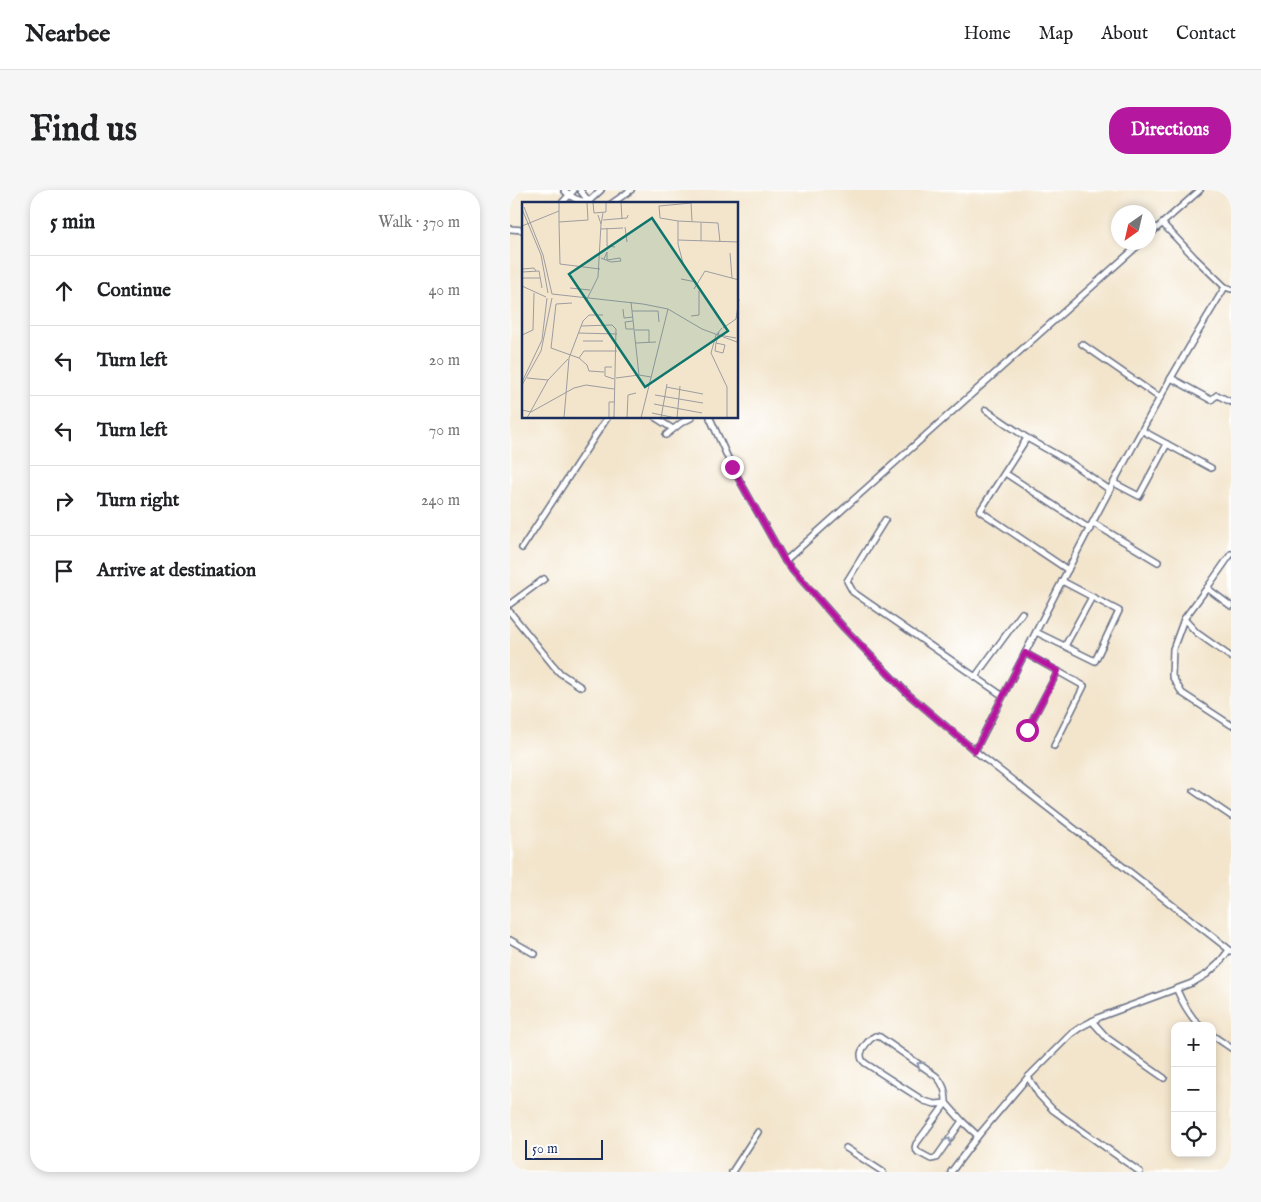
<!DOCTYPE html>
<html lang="en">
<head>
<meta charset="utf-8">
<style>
	:root { --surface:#fff; --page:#f6f6f6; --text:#202124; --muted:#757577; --line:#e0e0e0; --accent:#b5179e }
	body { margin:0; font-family:"IM FELL English",serif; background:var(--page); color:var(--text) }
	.controls { position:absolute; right:15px; bottom:15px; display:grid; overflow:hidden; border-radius:10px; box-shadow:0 2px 8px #0003 }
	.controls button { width:45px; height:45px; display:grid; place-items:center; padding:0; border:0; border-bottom:1px solid var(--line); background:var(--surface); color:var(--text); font:25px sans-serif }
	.compass { position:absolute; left:601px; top:15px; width:45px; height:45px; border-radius:50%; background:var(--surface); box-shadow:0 2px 8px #0003; rotate:214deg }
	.scale { position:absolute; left:15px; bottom:12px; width:78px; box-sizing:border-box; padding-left:5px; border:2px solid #1b2f5e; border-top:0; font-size:14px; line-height:18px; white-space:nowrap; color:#1b2f5e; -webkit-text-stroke:4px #fff; paint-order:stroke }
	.stop { position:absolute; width:15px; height:15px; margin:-11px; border:4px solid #b5179e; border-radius:50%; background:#fff }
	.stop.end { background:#b5179e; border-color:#fff; box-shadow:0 1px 5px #0008 }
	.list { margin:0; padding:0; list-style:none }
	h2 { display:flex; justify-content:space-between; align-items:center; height:65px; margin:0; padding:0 20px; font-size:21px }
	h2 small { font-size:16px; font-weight:400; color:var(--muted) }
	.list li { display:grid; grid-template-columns:32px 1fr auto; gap:15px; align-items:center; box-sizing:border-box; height:70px; padding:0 20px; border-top:1px solid var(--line) }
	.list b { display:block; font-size:19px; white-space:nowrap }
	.list em { font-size:16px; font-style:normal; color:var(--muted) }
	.icon { flex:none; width:28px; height:28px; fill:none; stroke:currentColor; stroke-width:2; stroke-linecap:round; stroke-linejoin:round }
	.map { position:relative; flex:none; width:721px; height:982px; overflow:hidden; border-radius:20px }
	header { display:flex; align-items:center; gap:30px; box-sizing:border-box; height:70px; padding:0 25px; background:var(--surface); border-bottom:1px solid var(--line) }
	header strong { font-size:24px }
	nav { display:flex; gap:28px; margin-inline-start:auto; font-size:18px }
	.intro { display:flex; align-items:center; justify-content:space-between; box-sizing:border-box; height:120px; padding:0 30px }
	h1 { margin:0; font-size:35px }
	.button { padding:12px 22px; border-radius:20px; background:var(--accent); color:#fff; font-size:18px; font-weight:700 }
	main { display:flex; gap:30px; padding:0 30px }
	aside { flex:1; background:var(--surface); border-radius:20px; box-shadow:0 2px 8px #0003 }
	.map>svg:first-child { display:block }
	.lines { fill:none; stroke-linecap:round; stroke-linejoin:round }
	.service-casing { stroke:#676f84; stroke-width:8 }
	.service { stroke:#fff; stroke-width:5 }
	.oneway { stroke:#8d97ae }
	.route { stroke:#b5179e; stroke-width:6 }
	.inset-road { fill:none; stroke:#9d9ca0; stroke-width:1 }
	.view { fill:#0f766e; fill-opacity:0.15; stroke:#0f766e; stroke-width:2.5 }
	.inset-edge { fill:none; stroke:#1b2f5e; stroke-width:2.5 }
</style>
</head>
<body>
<header>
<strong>Nearbee</strong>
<nav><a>Home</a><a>Map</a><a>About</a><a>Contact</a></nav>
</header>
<div class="intro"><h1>Find us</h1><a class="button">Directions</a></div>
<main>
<aside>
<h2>5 min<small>Walk · 370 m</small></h2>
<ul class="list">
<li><svg class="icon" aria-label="ahead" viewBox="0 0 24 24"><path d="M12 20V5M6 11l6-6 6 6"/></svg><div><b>Continue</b></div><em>40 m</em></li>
<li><svg class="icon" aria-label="left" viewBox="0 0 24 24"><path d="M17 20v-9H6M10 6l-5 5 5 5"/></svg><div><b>Turn left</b></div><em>20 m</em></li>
<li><svg class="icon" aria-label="left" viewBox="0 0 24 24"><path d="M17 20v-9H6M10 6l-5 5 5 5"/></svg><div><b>Turn left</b></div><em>70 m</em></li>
<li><svg class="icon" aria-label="right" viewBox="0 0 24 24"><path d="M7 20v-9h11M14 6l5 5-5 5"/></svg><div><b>Turn right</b></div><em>240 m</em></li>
<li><svg class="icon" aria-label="arrive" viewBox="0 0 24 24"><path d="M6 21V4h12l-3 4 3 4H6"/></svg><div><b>Arrive at destination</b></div></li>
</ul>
</aside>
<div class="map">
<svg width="721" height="982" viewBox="0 0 721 982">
	<rect width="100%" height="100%" fill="#fff"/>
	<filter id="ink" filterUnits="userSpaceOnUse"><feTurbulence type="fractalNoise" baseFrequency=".02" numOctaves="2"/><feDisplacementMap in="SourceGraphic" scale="10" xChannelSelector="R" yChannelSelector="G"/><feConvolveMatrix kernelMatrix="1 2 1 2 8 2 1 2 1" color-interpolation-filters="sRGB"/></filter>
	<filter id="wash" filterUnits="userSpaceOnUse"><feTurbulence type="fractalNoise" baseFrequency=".0096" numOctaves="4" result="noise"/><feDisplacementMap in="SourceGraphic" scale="20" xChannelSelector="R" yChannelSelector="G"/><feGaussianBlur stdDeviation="1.12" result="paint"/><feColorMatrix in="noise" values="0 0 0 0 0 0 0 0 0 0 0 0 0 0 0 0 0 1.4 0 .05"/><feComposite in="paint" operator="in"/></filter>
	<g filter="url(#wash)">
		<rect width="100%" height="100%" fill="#f3e5cc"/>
	</g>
	<g filter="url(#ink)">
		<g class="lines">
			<!-- service casing -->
			<g class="service-casing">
				<g id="service">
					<path d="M 54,0 C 61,8 68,11 79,12"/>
					<path d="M 70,0 L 80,13"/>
					<path d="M 77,13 L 91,0"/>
					<path d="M 51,14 L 64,0"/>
					<path d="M 101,14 L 121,0"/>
					<path d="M 653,34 L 685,68 L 715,97 L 721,99"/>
					<path d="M 0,39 L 14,40"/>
					<path d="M 638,46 L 690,0"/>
					<path d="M 632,52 L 275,371 L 334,438 L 398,504 L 465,561 L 721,761"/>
					<path d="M 572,154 L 650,208"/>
					<path d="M 661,188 L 701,210 L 707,205 L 721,212"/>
					<path d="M 476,220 L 517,248 L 558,271 L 600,300"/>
					<path d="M 146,228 L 163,239"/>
					<path d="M 200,228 L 222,277 L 275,371"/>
					<path d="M 633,241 L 701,278"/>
					<path d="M 156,245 L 171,233 L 181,228"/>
					<path d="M 517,248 L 470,321 L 558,380"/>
					<path d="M 495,283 L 580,339"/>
					<path d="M 604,293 L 629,306 L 657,254"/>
					<path d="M 375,330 L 337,391 L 343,402 L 493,506"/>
					<path d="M 583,333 L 648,372"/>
					<path d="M 12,358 L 97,228"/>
					<path d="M 721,364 L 697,398 L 674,429 L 663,459 L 662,486 L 672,503 L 721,535"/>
					<path d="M 697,398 L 721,416"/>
					<path d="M 0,414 L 34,389"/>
					<path d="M 0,422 L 43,475 L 50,483 L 71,497"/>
					<path d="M 674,429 L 687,443 L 721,467"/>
					<path d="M 526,442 L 585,471 L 609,421 L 552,391"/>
					<path d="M 555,456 L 582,407"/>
					<path d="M 515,463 L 574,496 L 544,556"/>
					<path d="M 465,487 L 512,423"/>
					<path d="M 517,540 L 548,481"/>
					<path d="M 465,561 C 529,436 592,310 661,188 C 679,157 697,127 715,97"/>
					<path d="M 684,601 L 721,626"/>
					<path d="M 0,750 L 25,764"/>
					<path d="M 667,800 C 673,814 679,825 690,836"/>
					<path d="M 582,831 L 597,848 L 654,888"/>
					<path d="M 702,845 L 721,858"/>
					<path d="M 518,887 L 529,905 L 543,920 L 630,982"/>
					<path d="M 436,913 L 425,914 L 414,911 L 355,873 C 352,870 351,869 351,864 C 352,858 359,849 365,846 L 370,847 L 426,886 C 434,894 436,902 436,913 L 406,954 L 405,958 L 408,962 L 421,969 L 426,968 L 452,931"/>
					<path d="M 436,913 L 452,931 L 468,946"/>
					<path d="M 336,958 L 373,982"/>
					<path d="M 222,982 L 248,942"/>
					<path d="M 441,982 L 468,946 L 518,887 L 561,844 L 571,837 L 590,827 L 682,793 L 697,784 L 709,773 L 719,760"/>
				</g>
			</g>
			<!-- service -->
			<use href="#service" class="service"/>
		</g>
		<!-- one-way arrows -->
		<defs><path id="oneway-chevron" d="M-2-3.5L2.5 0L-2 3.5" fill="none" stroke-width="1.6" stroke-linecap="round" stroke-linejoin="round" transform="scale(1.25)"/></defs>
		<g class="oneway">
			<use href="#oneway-chevron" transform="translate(410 875) rotate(-145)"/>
			<use href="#oneway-chevron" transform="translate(438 951) rotate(-56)"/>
		</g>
	</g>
	<g class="lines" filter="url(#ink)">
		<!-- route -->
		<path class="route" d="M 222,277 L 275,371 L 334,438 L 398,504 L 465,561 L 515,463 L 548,481 L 517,540"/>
	</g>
	<!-- overview -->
	<g transform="translate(12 12)">
		<rect width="216" height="216" fill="#f3e5cc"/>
		<path class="inset-road" d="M 37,1 L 37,20 L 66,18 L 65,1M 71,1 L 72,11 L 84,10 L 84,1M 99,1 L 100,17M 2,5 L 21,53 L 30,92M 0,7 L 19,53 L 26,91M 76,13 L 79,22 L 81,11M 81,18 L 105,16 L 106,13M 156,19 L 156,42 L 161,61M 170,19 L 169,1 L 137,4 L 138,16 L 156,19 L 196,21 L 198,40M 37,20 L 38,62 L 78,67M 0,24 L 37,9M 103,25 L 105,40M 85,26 L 85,44 L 93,45M 79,27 L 101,26M 156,38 L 217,40M 179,39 L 179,21M 208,51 L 210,76M 79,56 L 89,60 L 99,59 L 98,56 L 85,58M 82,57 L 85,50 L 85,58M 0,67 L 12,66 L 14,69M 0,70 L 17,69 L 20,86M 0,76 L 18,76M 159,77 L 174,80M 0,84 L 24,95M 48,86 L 68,88M 172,87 L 183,69 L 217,78M 30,92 L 121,102 L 146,107 L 119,216M 65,97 L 76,75 L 79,22M 109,100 L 117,173M 50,101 L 34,102 L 29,146 L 57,156 L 65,163 L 67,169 L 82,170M 101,107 L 102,116 L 111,115M 146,107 L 180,127 L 215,140M 110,109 L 136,109 L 137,120M 169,114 L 177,113 L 177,89M 111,119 L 103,120 L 104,127 L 112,127M 59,124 L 90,123 L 94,127 L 92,215 L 87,216M 200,126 L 194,133 L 189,151 L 205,185 L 205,216M 201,126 L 214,117 L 217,97M 113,128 L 127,128 L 127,140M 56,131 L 95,132M 0,133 L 11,128 L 12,91M 197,133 L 214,136M 61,139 L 81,139M 114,141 L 134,140M 194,141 L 203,143 L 201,151 L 193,149 L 194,141 L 196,133 L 197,130M 57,156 L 62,149 L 95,149M 90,165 L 83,165 L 83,174 L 92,177M 5,176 L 26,178 L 46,157M 94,176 L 117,173 L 129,175M 0,180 L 20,138 L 25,96M 0,183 L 19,149 L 30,96M 144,185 L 181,192M 133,193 L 181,201M 132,202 L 180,211M 0,208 L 9,210 L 52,186 L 64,183 L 92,187M 130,211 L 154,216M 87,215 L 87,200 L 92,200M 5,216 L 26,178M 42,216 L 47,156 L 61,119 L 67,113 L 81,113M 105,216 L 106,193 L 114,191M 139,216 L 145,182M 155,216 L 158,184"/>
		<path class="view" d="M 130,16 L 206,129 L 123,185 L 47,72 Z"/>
		<rect width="216" height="216" class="inset-edge"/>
	</g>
</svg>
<div class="controls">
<button>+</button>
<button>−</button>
<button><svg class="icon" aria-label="locate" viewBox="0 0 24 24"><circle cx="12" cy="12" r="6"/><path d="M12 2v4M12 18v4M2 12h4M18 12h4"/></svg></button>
</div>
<svg class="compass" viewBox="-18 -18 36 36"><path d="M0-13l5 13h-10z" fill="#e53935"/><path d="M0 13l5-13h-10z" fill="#757577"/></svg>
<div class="scale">50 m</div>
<div class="stop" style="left:517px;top:540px"></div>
<div class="stop end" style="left:222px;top:277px"></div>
</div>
</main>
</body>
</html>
